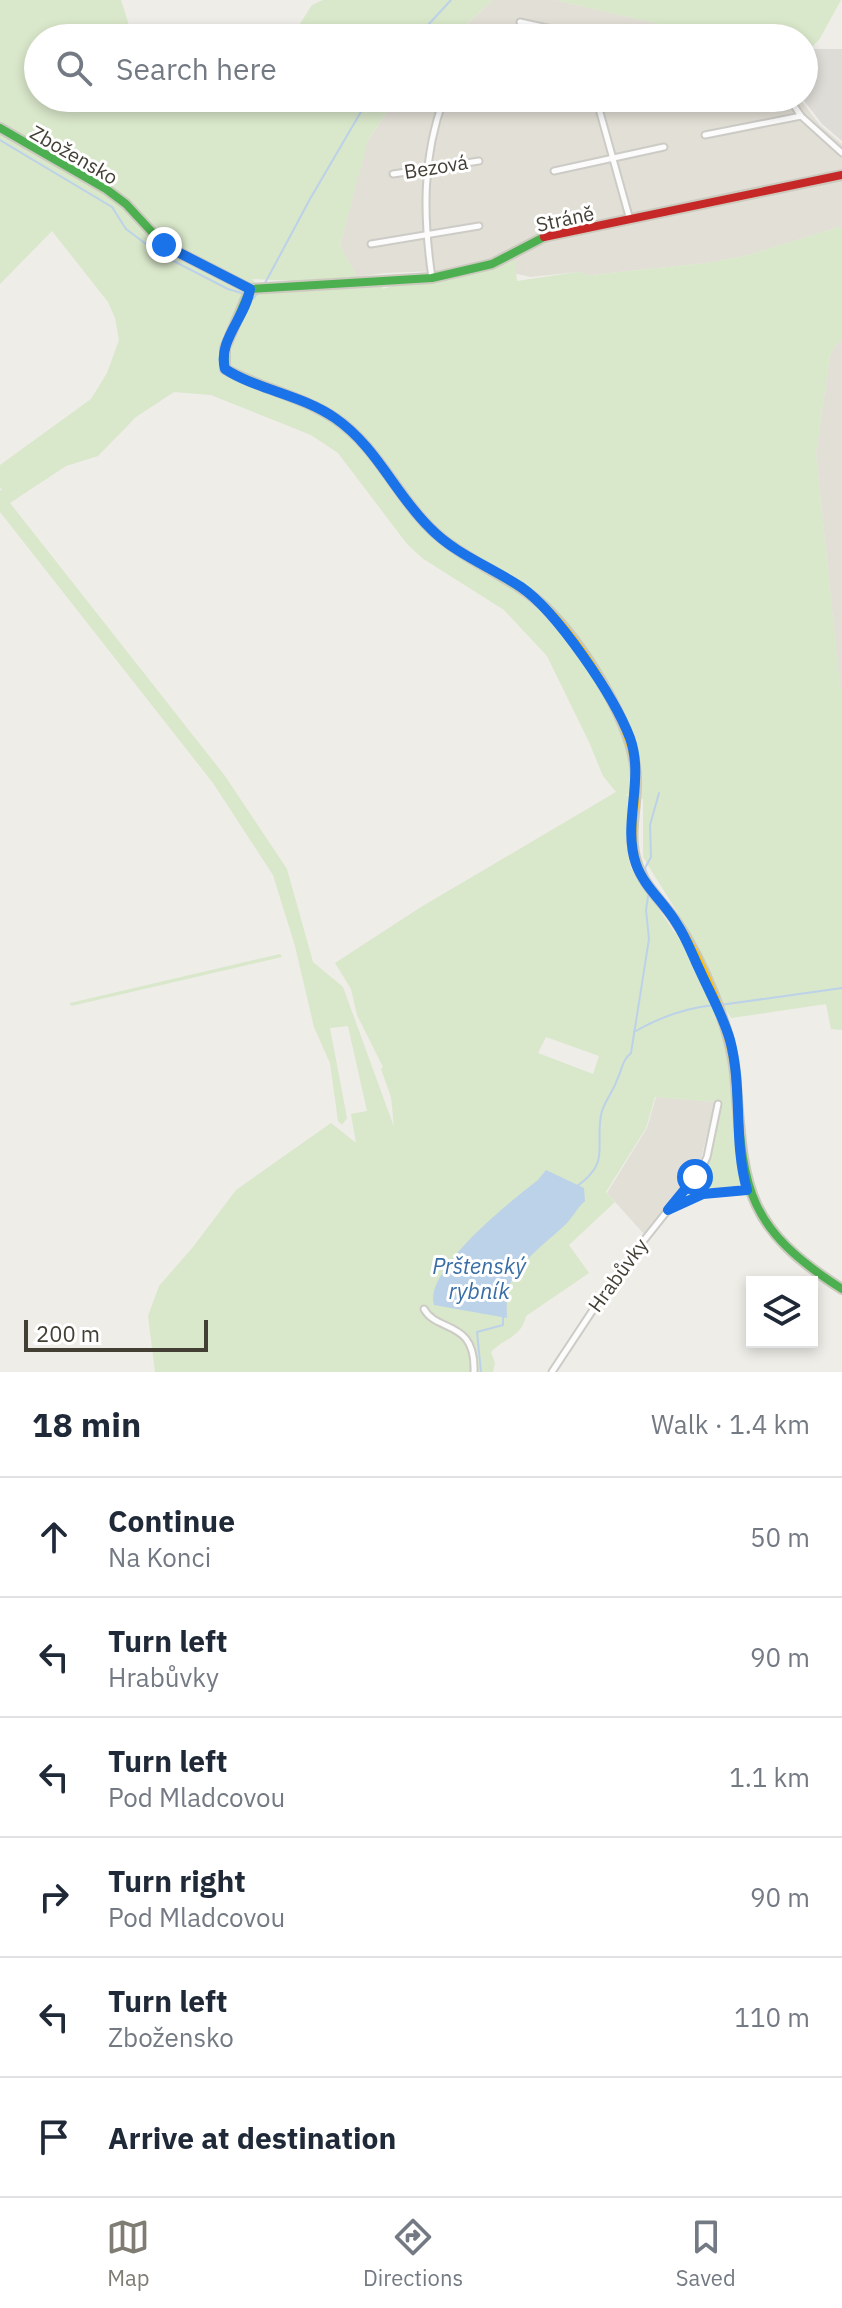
<!DOCTYPE html>
<html lang="en">
<head>
<meta charset="utf-8">
<style>
	:root { --surface:#fff; --page:#f6f6f7; --text:#1f2937; --muted:#747a83; --line:#e0e1e3; --accent:#7f7c74 }
	body { margin:0; font-family:"IBM Plex Sans",sans-serif; background:var(--page); color:var(--text) }
	.controls { position:absolute; right:24px; bottom:24px; display:grid; overflow:hidden; border-radius:0px; box-shadow:0 4px 12px #0003 }
	.controls button { width:72px; height:72px; display:grid; place-items:center; padding:0; border:0; border-bottom:2px solid var(--line); background:var(--surface); color:var(--text); font:40px sans-serif }
	.scale { position:absolute; left:24px; bottom:20px; width:184px; box-sizing:border-box; padding-left:8px; border:4px solid #433f35; border-top:0; font-size:22px; line-height:28px; white-space:nowrap; color:#433f35; -webkit-text-stroke:6px #fff; paint-order:stroke }
	.stop { position:absolute; width:24px; height:24px; margin:-18px; border:6px solid #1a73e8; border-radius:50%; background:#fff }
	.stop.end { background:#1a73e8; border-color:#fff; box-shadow:0 2px 8px #0008 }
	.list { margin:0; padding:0; list-style:none }
	h2 { display:flex; justify-content:space-between; align-items:center; height:104px; margin:0; padding:0 32px; font-size:34px }
	h2 small { font-size:26px; font-weight:400; color:var(--muted) }
	.list li { display:grid; grid-template-columns:52px 1fr auto; gap:24px; align-items:center; box-sizing:border-box; height:120px; padding:0 32px; border-top:2px solid var(--line) }
	.list b { display:block; font-size:30px; white-space:nowrap }
	.list p { margin:0; font-size:26px; white-space:nowrap; color:var(--muted) }
	.list em { font-size:26px; font-style:normal; color:var(--muted) }
	.icon { flex:none; width:44px; height:44px; fill:none; stroke:currentColor; stroke-width:2; stroke-linecap:round; stroke-linejoin:round }
	.map { position:relative; flex:none; width:842px; height:1372px; overflow:hidden }
	.search { position:absolute; background:var(--surface); box-shadow:0 4px 12px #0003; left:24px; right:24px; top:24px; height:88px; display:flex; align-items:center; gap:20px; box-sizing:border-box; padding:0 28px; border-radius:44px; color:var(--muted); font-size:30px }
	.sheet { height:824px; background:var(--surface) }
	nav { display:flex; justify-content:space-around; align-items:center; box-sizing:border-box; height:112px; border-top:2px solid var(--line); background:var(--surface); font-size:22px; color:var(--muted) }
	nav a { display:grid; justify-items:center; gap:4px }
	nav .on { color:var(--accent) }
	.map>svg:first-child { display:block }
	.residential { fill:#e2dfd6 }
	.industrial { fill:#dedcd6 }
	.green { fill:#d9e7ca; fill-rule:evenodd }
	.water { fill:#bcd2e9 }
	.lines { fill:none; stroke-linecap:round; stroke-linejoin:round }
	.stream { stroke:#bcd2e9; stroke-width:2 }
	.street-casing { stroke:#cccbc6; stroke-width:9 }
	.fast-casing { stroke:#cccabf; stroke-width:12 }
	.slow-casing { stroke:#cccabf; stroke-width:12 }
	.jam-casing { stroke:#cccabf; stroke-width:12 }
	.street { stroke:#fcfcfc; stroke-width:5 }
	.fast { stroke:#4caf50; stroke-width:8 }
	.slow { stroke:#ffc107; stroke-width:8 }
	.jam { stroke:#c62828; stroke-width:8 }
	.route { stroke:#1a73e8; stroke-width:10 }
	.labels { text-anchor:middle; stroke-width:6; stroke-linejoin:round; paint-order:stroke }
	.street-label { font-size:20px; fill:#433f35; stroke:#fff }
	.water-label { font-size:22px; font-style:italic; fill:#386da5; stroke:#fff }
</style>
</head>
<body>
<div class="map">
<svg width="842" height="1372" viewBox="0 0 842 1372">
	<rect width="100%" height="100%" fill="#eeede8"/>
	<!-- residential -->
	<g class="residential">
		<path d="M 493,0 L 555,0 L 719,38 L 452,38 Z"/>
		<path d="M 396,98 L 799,98 L 820,125 L 842,144 L 842,226 L 745,256 L 706,263 L 591,275 L 577,272 L 531,277 L 494,269 L 385,273 L 357,277 L 340,246 L 367,142 Z"/>
		<path d="M 842,335 L 842,687 L 840,688 L 816,454 L 830,355 Z"/>
		<path d="M 656,1097 L 715,1102 L 699,1167 L 644,1234 L 607,1193 L 647,1128 Z"/>
	</g>
	<!-- industrial -->
	<path class="industrial" d="M 811,49 L 842,49 L 842,141 L 822,124 L 802,98 L 804,98 L 804,54 Z"/>
	<!-- green -->
	<g class="green">
		<path d="M 0,0 L 121,0 L 132,35 L 139,38 L 38,38 L 38,98 L 396,98 L 368,140 L 340,246 L 357,277 L 295,281 L 252,279 L 264,292 L 365,288 L 382,284 L 383,289 L 401,283 L 438,282 L 482,272 L 514,260 L 517,263 L 515,265 L 517,281 L 577,272 L 591,275 L 706,263 L 745,256 L 842,226 L 842,343 L 837,343 L 830,355 L 816,454 L 840,687 L 842,687 L 842,1030 L 831,1029 L 826,1004 L 731,1018 L 712,988 L 679,915 L 643,857 L 643,799 L 626,794 L 629,797 L 627,844 L 631,868 L 675,933 L 679,934 C 697,974 725,1017 730,1061 C 736,1102 734,1144 742,1185 L 707,1189 L 679,1200 L 703,1174 L 713,1144 L 719,1105 L 715,1102 L 655,1097 L 646,1128 L 606,1192 L 615,1202 L 569,1245 L 589,1273 L 526,1316 C 521,1338 504,1338 491,1352 L 495,1363 L 493,1372 L 155,1372 L 148,1316 L 159,1286 L 193,1247 L 236,1190 L 331,1123 L 356,1143 L 351,1114 L 367,1111 L 348,1026 L 330,1028 L 347,1118 L 342,1125 L 338,1121 L 330,1063 L 314,1027 L 295,946 L 273,875 L 213,783 L 0,512 L 0,490 L 2,491 L 0,487 L 0,465 L 91,399 L 107,373 L 119,340 L 115,318 L 108,302 L 52,231 L 0,284 ZM 174,392 L 211,395 L 311,435 L 338,453 L 407,544 L 422,558 L 504,610 L 547,656 L 589,742 L 603,776 L 616,792 L 421,907 L 335,963 L 351,989 L 357,1015 L 383,1067 L 381,1069 L 391,1097 L 394,1127 L 343,987 L 313,962 L 287,869 L 225,776 L 10,503 L 66,466 L 98,456 L 136,417 ZM 546,1037 L 599,1056 L 593,1074 L 538,1053 Z"/>
		<path d="M 323,0 L 493,0 L 461,29 L 441,26 L 434,38 L 291,38 L 312,5 Z"/>
		<path d="M 555,0 L 841,0 L 819,40 L 804,54 L 804,38 L 719,38 Z"/>
		<path d="M 280,954 L 282,957 L 71,1006 L 70,1003 Z"/>
	</g>
	<!-- water -->
	<path class="water" d="M 546,1170 L 584,1188 L 585,1201 C 577,1208 573,1217 565,1225 C 545,1244 515,1264 507,1292 C 506,1300 507,1309 507,1318 L 434,1305 C 423,1270 512,1200 538,1180 Z"/>
	<g class="lines">
		<!-- stream -->
		<g class="stream">
			<path d="M 416,38 L 451,0"/>
			<path d="M 0,140 L 112,207 L 126,229 L 158,253 L 228,289 L 245,294"/>
			<path d="M 264,285 L 310,199 L 369,98"/>
			<path d="M 253,299 L 260,290"/>
			<path d="M 650,883 L 645,868 L 651,857 L 650,825 L 659,793"/>
			<path d="M 720,1005 L 842,988"/>
			<path d="M 634,1032 C 658,1018 686,1008 714,1005"/>
			<path d="M 576,1187 C 611,1162 595,1149 601,1115 C 603,1103 613,1092 617,1080 C 622,1070 622,1060 631,1053 L 649,939 L 646,910 L 649,890"/>
			<path d="M 481,1372 L 477,1332 L 503,1325 L 503,1317"/>
		</g>
		<!-- street casing -->
		<g class="street-casing">
			<g id="street">
				<path d="M 520,22 L 593,38"/>
				<path d="M 596,98 L 630,220"/>
				<path d="M 789,98 L 801,116 L 842,153"/>
				<path d="M 705,135 L 801,116"/>
				<path d="M 554,171 L 664,147"/>
				<path d="M 393,174 L 479,161"/>
				<path d="M 371,244 L 479,226"/>
				<path d="M 432,278 C 423,216 422,158 444,98"/>
				<path d="M 671,1206 L 701,1170 L 707,1157 L 718,1104"/>
				<path d="M 424,1309 C 437,1333 476,1319 474,1372"/>
				<path d="M 552,1372 L 614,1278 L 668,1210 L 703,1194 L 747,1190"/>
			</g>
		</g>
		<!-- fast casing -->
		<g class="fast-casing">
			<g id="fast">
				<path d="M 0,128 L 106,189 L 126,204 L 164,245 L 250,289 L 432,278 L 492,264 L 544,237"/>
				<path d="M 250,289 L 225,348 L 225,369 C 266,392 315,398 350,430 C 385,461 404,507 440,537 C 473,565 515,578 546,608"/>
				<path d="M 735,1073 C 744,1184 740,1224 842,1289"/>
			</g>
		</g>
		<!-- slow casing -->
		<g class="slow-casing">
			<path id="slow" d="M 546,608 C 583,644 636,727 636,779 C 637,808 627,836 637,864 C 644,886 662,901 675,920 C 702,959 730,1026 735,1073"/>
		</g>
		<!-- jam casing -->
		<g class="jam-casing">
			<path id="jam" d="M 544,237 L 842,175"/>
		</g>
		<!-- street -->
		<use href="#street" class="street"/>
		<!-- fast -->
		<use href="#fast" class="fast"/>
		<!-- slow -->
		<use href="#slow" class="slow"/>
		<!-- jam -->
		<use href="#jam" class="jam"/>
	</g>
	<g class="lines">
		<!-- route -->
		<path class="route" d="M 164,245 L 250,289 C 246,317 217,341 225,369 C 257,390 300,394 335,418 C 377,447 395,494 430,528 C 455,554 491,567 521,587 C 557,612 614,696 630,738 C 645,780 622,823 636,864 C 644,887 665,903 677,924 C 687,939 693,957 701,973 C 711,995 723,1016 730,1040 C 743,1089 733,1140 747,1190 L 703,1194 L 668,1210 L 695,1177"/>
	</g>
	<g class="labels">
		<!-- street labels -->
		<g class="street-label">
			<text transform="translate(74 155) rotate(30)" y="7">Zbožensko</text>
			<text transform="translate(436 167) rotate(-9)" y="7">Bezová</text>
			<text transform="translate(565 219) rotate(-12)" y="7">Stráně</text>
			<text transform="translate(618 1275) rotate(-54)" y="7">Hrabůvky</text>
		</g>
		<!-- water labels -->
		<g class="water-label">
			<text x="479" y="1274">Prštenský<tspan x="479" dy="25">rybník</tspan></text>
		</g>
	</g>
</svg>
<div class="controls">
<button><svg class="icon" aria-label="layers" viewBox="0 0 24 24"><path d="M12 4l9 5-9 5-9-5zM3 14l9 5 9-5"/></svg></button>
</div>
<div class="scale">200 m</div>
<div class="stop" style="left:695px;top:1177px"></div>
<div class="stop end" style="left:164px;top:245px"></div>
<div class="search"><svg class="icon" aria-label="search" viewBox="0 0 24 24"><circle cx="10" cy="10" r="6"/><path d="M15 15l6 6"/></svg>Search here</div>
</div>
<section class="sheet">
<h2>18 min<small>Walk · 1.4 km</small></h2>
<ul class="list">
<li><svg class="icon" aria-label="ahead" viewBox="0 0 24 24"><path d="M12 20V5M6 11l6-6 6 6"/></svg><div><b>Continue</b><p>Na Konci</p></div><em>50 m</em></li>
<li><svg class="icon" aria-label="left" viewBox="0 0 24 24"><path d="M17 20v-9H6M10 6l-5 5 5 5"/></svg><div><b>Turn left</b><p>Hrabůvky</p></div><em>90 m</em></li>
<li><svg class="icon" aria-label="left" viewBox="0 0 24 24"><path d="M17 20v-9H6M10 6l-5 5 5 5"/></svg><div><b>Turn left</b><p>Pod Mladcovou</p></div><em>1.1 km</em></li>
<li><svg class="icon" aria-label="right" viewBox="0 0 24 24"><path d="M7 20v-9h11M14 6l5 5-5 5"/></svg><div><b>Turn right</b><p>Pod Mladcovou</p></div><em>90 m</em></li>
<li><svg class="icon" aria-label="left" viewBox="0 0 24 24"><path d="M17 20v-9H6M10 6l-5 5 5 5"/></svg><div><b>Turn left</b><p>Zbožensko</p></div><em>110 m</em></li>
<li><svg class="icon" aria-label="arrive" viewBox="0 0 24 24"><path d="M6 21V4h12l-3 4 3 4H6"/></svg><div><b>Arrive at destination</b></div></li>
</ul>
</section>
<nav>
<a class="on"><svg class="icon" aria-label="map" viewBox="0 0 24 24"><path d="M3 6l6-2 6 2 6-2v14l-6 2-6-2-6 2zM9 4v14M15 6v14"/></svg>Map</a>
<a><svg class="icon" aria-label="directions" viewBox="0 0 24 24"><path d="M12 3l9 9-9 9-9-9zM9 14v-3h6M13 9l2 2-2 2"/></svg>Directions</a>
<a><svg class="icon" aria-label="saved" viewBox="0 0 24 24"><path d="M7 4h10v16l-5-4-5 4z"/></svg>Saved</a>
</nav>
</body>
</html>
